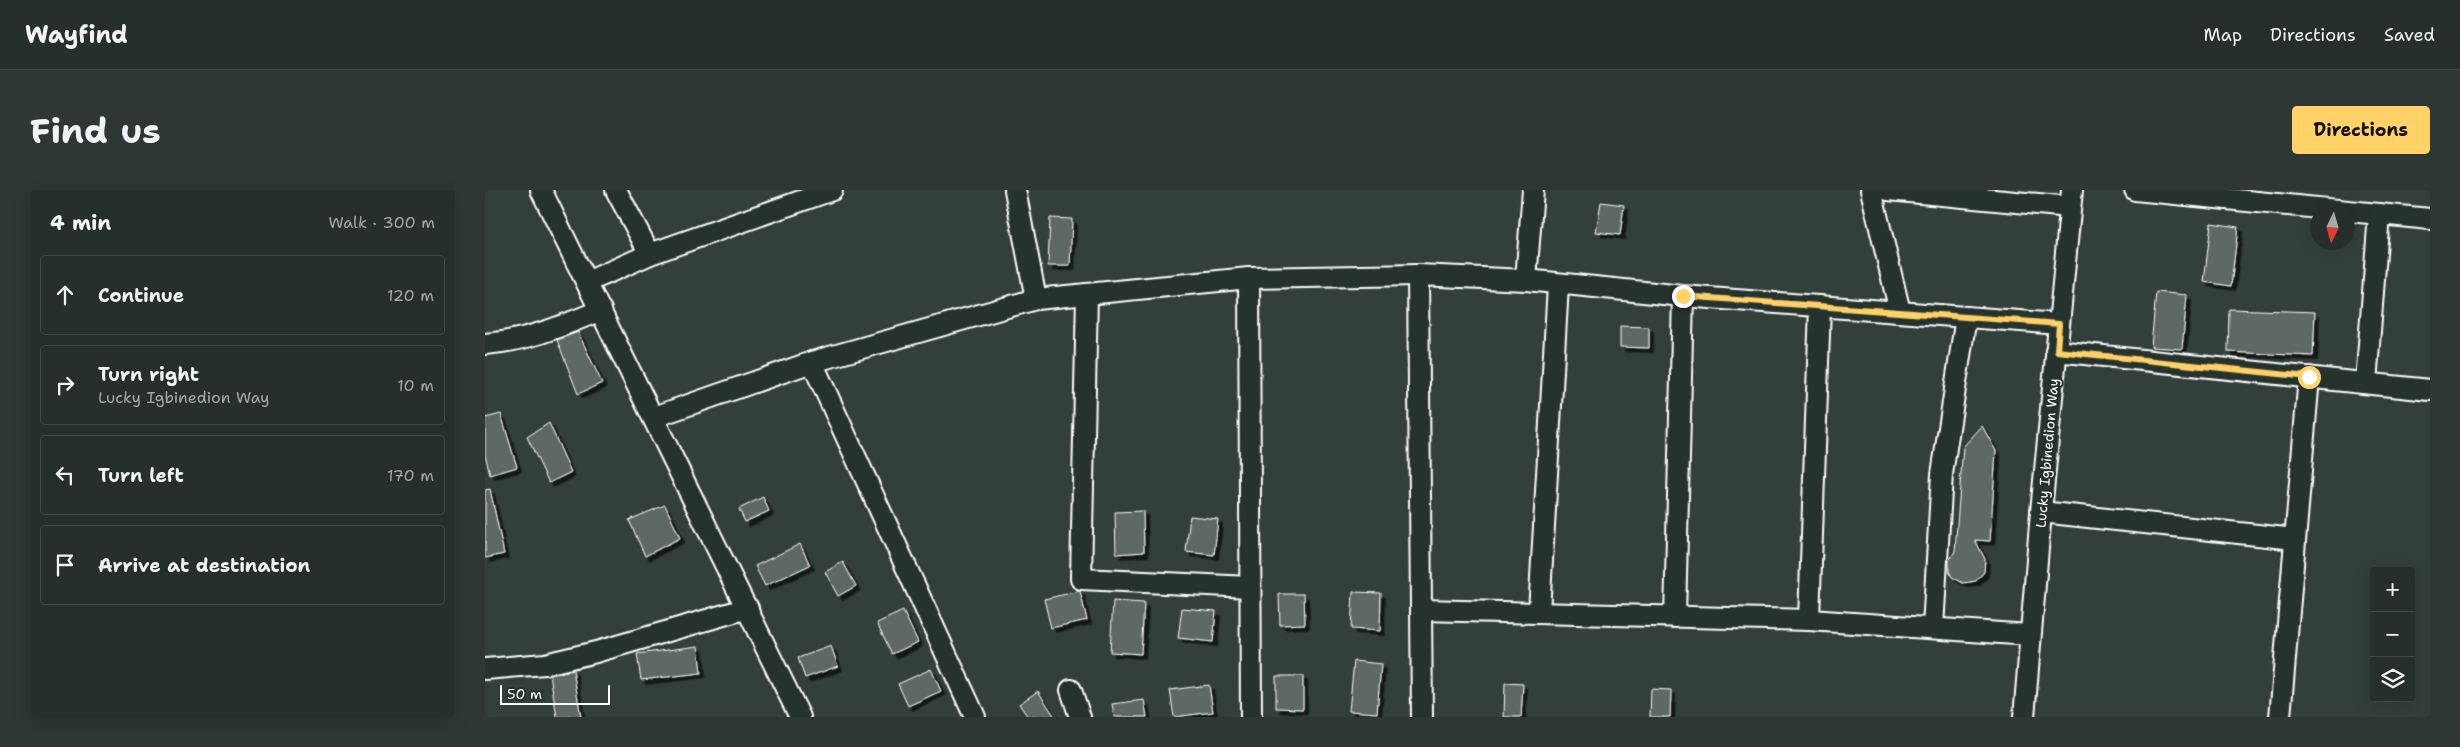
<!DOCTYPE html>
<html lang="en">
<head>
<meta charset="utf-8">
<style>
	:root { --surface:#262f2c; --page:#2e3734; --text:#f1f3f6; --muted:#a4a9a9; --line:#424a48; --accent:#ffd166 }
	body { margin:0; font-family:"Shantell Sans",sans-serif; background:var(--page); color:var(--text) }
	.controls { position:absolute; right:15px; bottom:15px; display:grid; overflow:hidden; border-radius:5px; box-shadow:0 5px 20px #0002 }
	.controls button { width:45px; height:45px; display:grid; place-items:center; padding:0; border:0; border-bottom:1px solid var(--line); background:var(--surface); color:var(--text); font:25px sans-serif }
	.compass { position:absolute; left:1825px; top:15px; width:45px; height:45px; border-radius:50%; background:var(--surface); box-shadow:0 5px 20px #0002; rotate:185deg }
	.scale { position:absolute; left:15px; bottom:12px; width:110px; box-sizing:border-box; padding-left:5px; border:2px solid #fff; border-top:0; font-size:14px; line-height:18px; white-space:nowrap; color:#fff; -webkit-text-stroke:4px #26332d; paint-order:stroke }
	.stop { position:absolute; width:15px; height:15px; margin:-11px; border:4px solid #ffd166; border-radius:50%; background:#fff }
	.stop.end { background:#ffd166; border-color:#fff; box-shadow:0 1px 5px #0008 }
	.list { margin:0; padding:0; list-style:none }
	h2 { display:flex; justify-content:space-between; align-items:center; height:65px; margin:0; padding:0 20px; font-size:21px }
	h2 small { font-size:16px; font-weight:400; color:var(--muted) }
	.list li { display:grid; grid-template-columns:32px 1fr auto; gap:15px; align-items:center; box-sizing:border-box; height:80px; margin:0 10px 10px; padding:0 10px; border:1px solid var(--line); border-radius:5px }
	.list b { display:block; font-size:19px; white-space:nowrap }
	.list p { margin:0; font-size:16px; white-space:nowrap; color:var(--muted) }
	.list em { font-size:16px; font-style:normal; color:var(--muted) }
	.icon { flex:none; width:28px; height:28px; fill:none; stroke:currentColor; stroke-width:2; stroke-linecap:round; stroke-linejoin:round }
	.map { position:relative; flex:none; width:1945px; height:527px; overflow:hidden; border-radius:5px }
	header { display:flex; align-items:center; gap:30px; box-sizing:border-box; height:70px; padding:0 25px; background:var(--surface); border-bottom:1px solid var(--line) }
	header strong { font-size:24px }
	nav { display:flex; gap:28px; margin-inline-start:auto; font-size:18px }
	.intro { display:flex; align-items:center; justify-content:space-between; box-sizing:border-box; height:120px; padding:0 30px }
	h1 { margin:0; font-size:35px }
	.button { padding:12px 22px; border-radius:5px; background:var(--accent); color:#111; font-size:18px; font-weight:700 }
	main { display:flex; gap:30px; padding:0 30px }
	aside { flex:1; background:var(--surface); border-radius:5px; box-shadow:0 5px 20px #0002 }
	.map>svg:first-child { display:block }
	.building { fill:#5f6964; stroke:#fff; filter:url(#shadow) }
	.lines { fill:none; stroke-linecap:round; stroke-linejoin:round }
	.minor-casing { stroke:#fff; stroke-width:24 }
	.minor { stroke:#26332d; stroke-width:20 }
	.route { stroke:#ffd166; stroke-width:6 }
	.labels { text-anchor:middle; stroke-width:4; stroke-linejoin:round; paint-order:stroke }
	.street-label { font-size:14px; fill:#fff; stroke:#26332d }
</style>
</head>
<body>
<header>
<strong>Wayfind</strong>
<nav><a>Map</a><a>Directions</a><a>Saved</a></nav>
</header>
<div class="intro"><h1>Find us</h1><a class="button">Directions</a></div>
<main>
<aside>
<h2>4 min<small>Walk · 300 m</small></h2>
<ul class="list">
<li><svg class="icon" aria-label="ahead" viewBox="0 0 24 24"><path d="M12 20V5M6 11l6-6 6 6"/></svg><div><b>Continue</b></div><em>120 m</em></li>
<li><svg class="icon" aria-label="right" viewBox="0 0 24 24"><path d="M7 20v-9h11M14 6l5 5-5 5"/></svg><div><b>Turn right</b><p>Lucky Igbinedion Way</p></div><em>10 m</em></li>
<li><svg class="icon" aria-label="left" viewBox="0 0 24 24"><path d="M17 20v-9H6M10 6l-5 5 5 5"/></svg><div><b>Turn left</b></div><em>170 m</em></li>
<li><svg class="icon" aria-label="arrive" viewBox="0 0 24 24"><path d="M6 21V4h12l-3 4 3 4H6"/></svg><div><b>Arrive at destination</b></div></li>
</ul>
</aside>
<div class="map">
<svg width="1945" height="527" viewBox="0 0 1945 527">
	<defs>
		<filter id="shadow"><feDropShadow dx="4.5" dy="4.5" stdDeviation="0" flood-color="#0009"/></filter>
	</defs>
	<rect width="100%" height="100%" fill="#333f3a"/>
	<filter id="ink" filterUnits="userSpaceOnUse"><feTurbulence type="fractalNoise" baseFrequency=".02" numOctaves="2"/><feDisplacementMap in="SourceGraphic" scale="10" xChannelSelector="R" yChannelSelector="G"/><feConvolveMatrix kernelMatrix="1 2 1 2 8 2 1 2 1" color-interpolation-filters="sRGB"/></filter>
	<g filter="url(#ink)">
		<!-- building -->
		<g class="building">
			<path d="M 1116,12 L 1139,15 L 1135,45 L 1111,42 Z"/>
			<path d="M 565,28 L 587,29 L 585,76 L 563,76 Z"/>
			<path d="M 1726,33 L 1753,37 L 1746,96 L 1719,92 Z"/>
			<path d="M 1671,102 L 1702,105 L 1697,159 L 1666,157 Z"/>
			<path d="M 1744,119 L 1830,122 L 1828,166 L 1743,162 Z"/>
			<path d="M 1135,136 L 1164,137 L 1164,158 L 1135,157 Z"/>
			<path d="M 93,142 L 117,193 L 93,204 L 72,150 Z"/>
			<path d="M 16,224 L 32,277 L 5,285 L 0,264 L 0,228 Z"/>
			<path d="M 64,233 L 86,282 L 64,293 L 42,247 Z"/>
			<path d="M 1497,236 L 1511,261 L 1505,351 L 1490,350 L 1500,369 L 1499,382 L 1491,391 L 1478,393 L 1467,387 L 1464,381 L 1464,371 L 1470,361 L 1478,257 Z"/>
			<path d="M 5,299 L 19,364 L 0,368 L 0,300 Z"/>
			<path d="M 278,307 L 284,321 L 260,332 L 254,319 Z"/>
			<path d="M 180,315 L 195,348 L 160,366 L 144,330 Z"/>
			<path d="M 658,321 L 659,362 L 631,364 L 630,322 Z"/>
			<path d="M 705,326 L 733,329 L 729,365 L 701,362 Z"/>
			<path d="M 315,354 L 325,375 L 280,396 L 270,376 Z"/>
			<path d="M 358,372 L 371,396 L 353,406 L 340,382 Z"/>
			<path d="M 595,401 L 602,430 L 566,438 L 559,409 Z"/>
			<path d="M 868,402 L 896,403 L 895,441 L 866,439 Z"/>
			<path d="M 794,404 L 819,404 L 820,434 L 795,435 Z"/>
			<path d="M 628,411 L 659,413 L 656,464 L 625,462 Z"/>
			<path d="M 697,418 L 731,421 L 728,452 L 693,448 Z"/>
			<path d="M 418,421 L 433,452 L 407,464 L 392,433 Z"/>
			<path d="M 213,456 L 216,483 L 156,490 L 152,464 Z"/>
			<path d="M 346,456 L 353,476 L 320,488 L 313,468 Z"/>
			<path d="M 869,471 L 896,474 L 892,523 L 864,521 Z"/>
			<path d="M 446,479 L 456,501 L 423,516 L 413,494 Z"/>
			<path d="M 88,480 L 96,527 L 72,527 L 65,485 Z"/>
			<path d="M 791,486 L 818,486 L 818,519 L 791,518 Z"/>
			<path d="M 1020,493 L 1038,494 L 1036,527 L 1019,527 Z"/>
			<path d="M 724,495 L 728,522 L 689,527 L 685,500 Z"/>
			<path d="M 1166,499 L 1186,500 L 1185,527 L 1165,527 Z"/>
			<path d="M 553,501 L 570,527 L 543,527 L 534,514 Z"/>
			<path d="M 659,510 L 662,527 L 629,527 L 627,514 Z"/>
		</g>
		<g class="lines">
			<!-- minor casing -->
			<g class="minor-casing">
				<g id="minor">
					<path d="M 56,0 L 315,527"/>
					<path d="M 131,0 L 165,64"/>
					<path d="M 530,0 L 551,109"/>
					<path d="M 1386,0 L 1415,122"/>
					<path d="M 1403,0 L 1585,17"/>
					<path d="M 1650,0 L 1945,29"/>
					<path d="M 764,88 L 933,85"/>
					<path d="M 1041,90 L 1048,0"/>
					<path d="M 102,92 L 165,64 L 347,0"/>
					<path d="M 602,104 L 596,389 L 765,397"/>
					<path d="M 0,154 C 42,151 77,136 116,120"/>
					<path d="M 1571,161 L 1945,200"/>
					<path d="M 327,172 L 490,527"/>
					<path d="M 1881,193 L 1894,24"/>
					<path d="M 169,227 L 327,172 L 551,109 L 764,88 L 766,527"/>
					<path d="M 1556,322 L 1810,349"/>
					<path d="M 936,420 L 1324,430 L 1545,445"/>
					<path d="M 1054,422 L 1073,95"/>
					<path d="M 1190,427 L 1198,106"/>
					<path d="M 1324,430 L 1335,116"/>
					<path d="M 1448,438 L 1457,284 L 1481,127"/>
					<path d="M 0,479 L 60,474 L 111,462 L 263,418"/>
					<path d="M 586,500 L 595,527"/>
					<path d="M 937,527 L 933,85 L 1041,90 L 1198,106 L 1574,134"/>
					<path d="M 1539,527 L 1556,322 L 1587,0"/>
					<path d="M 1795,527 L 1824,187"/>
				</g>
			</g>
			<!-- minor -->
			<use href="#minor" class="minor"/>
		</g>
	</g>
	<g class="lines" filter="url(#ink)">
		<!-- route -->
		<path class="route" d="M 1198,106 L 1574,134 L 1572,161 L 1824,187"/>
	</g>
	<g class="labels">
		<!-- street labels -->
		<g class="street-label">
			<text transform="translate(1562 263) rotate(-85)" y="5">Lucky Igbinedion Way</text>
		</g>
	</g>
</svg>
<div class="controls">
<button>+</button>
<button>−</button>
<button><svg class="icon" aria-label="layers" viewBox="0 0 24 24"><path d="M12 4l9 5-9 5-9-5zM3 14l9 5 9-5"/></svg></button>
</div>
<svg class="compass" viewBox="-18 -18 36 36"><path d="M0-13l5 13h-10z" fill="#e53935"/><path d="M0 13l5-13h-10z" fill="#a4a9a9"/></svg>
<div class="scale">50 m</div>
<div class="stop" style="left:1824px;top:187px"></div>
<div class="stop end" style="left:1198px;top:106px"></div>
</div>
</main>
</body>
</html>
